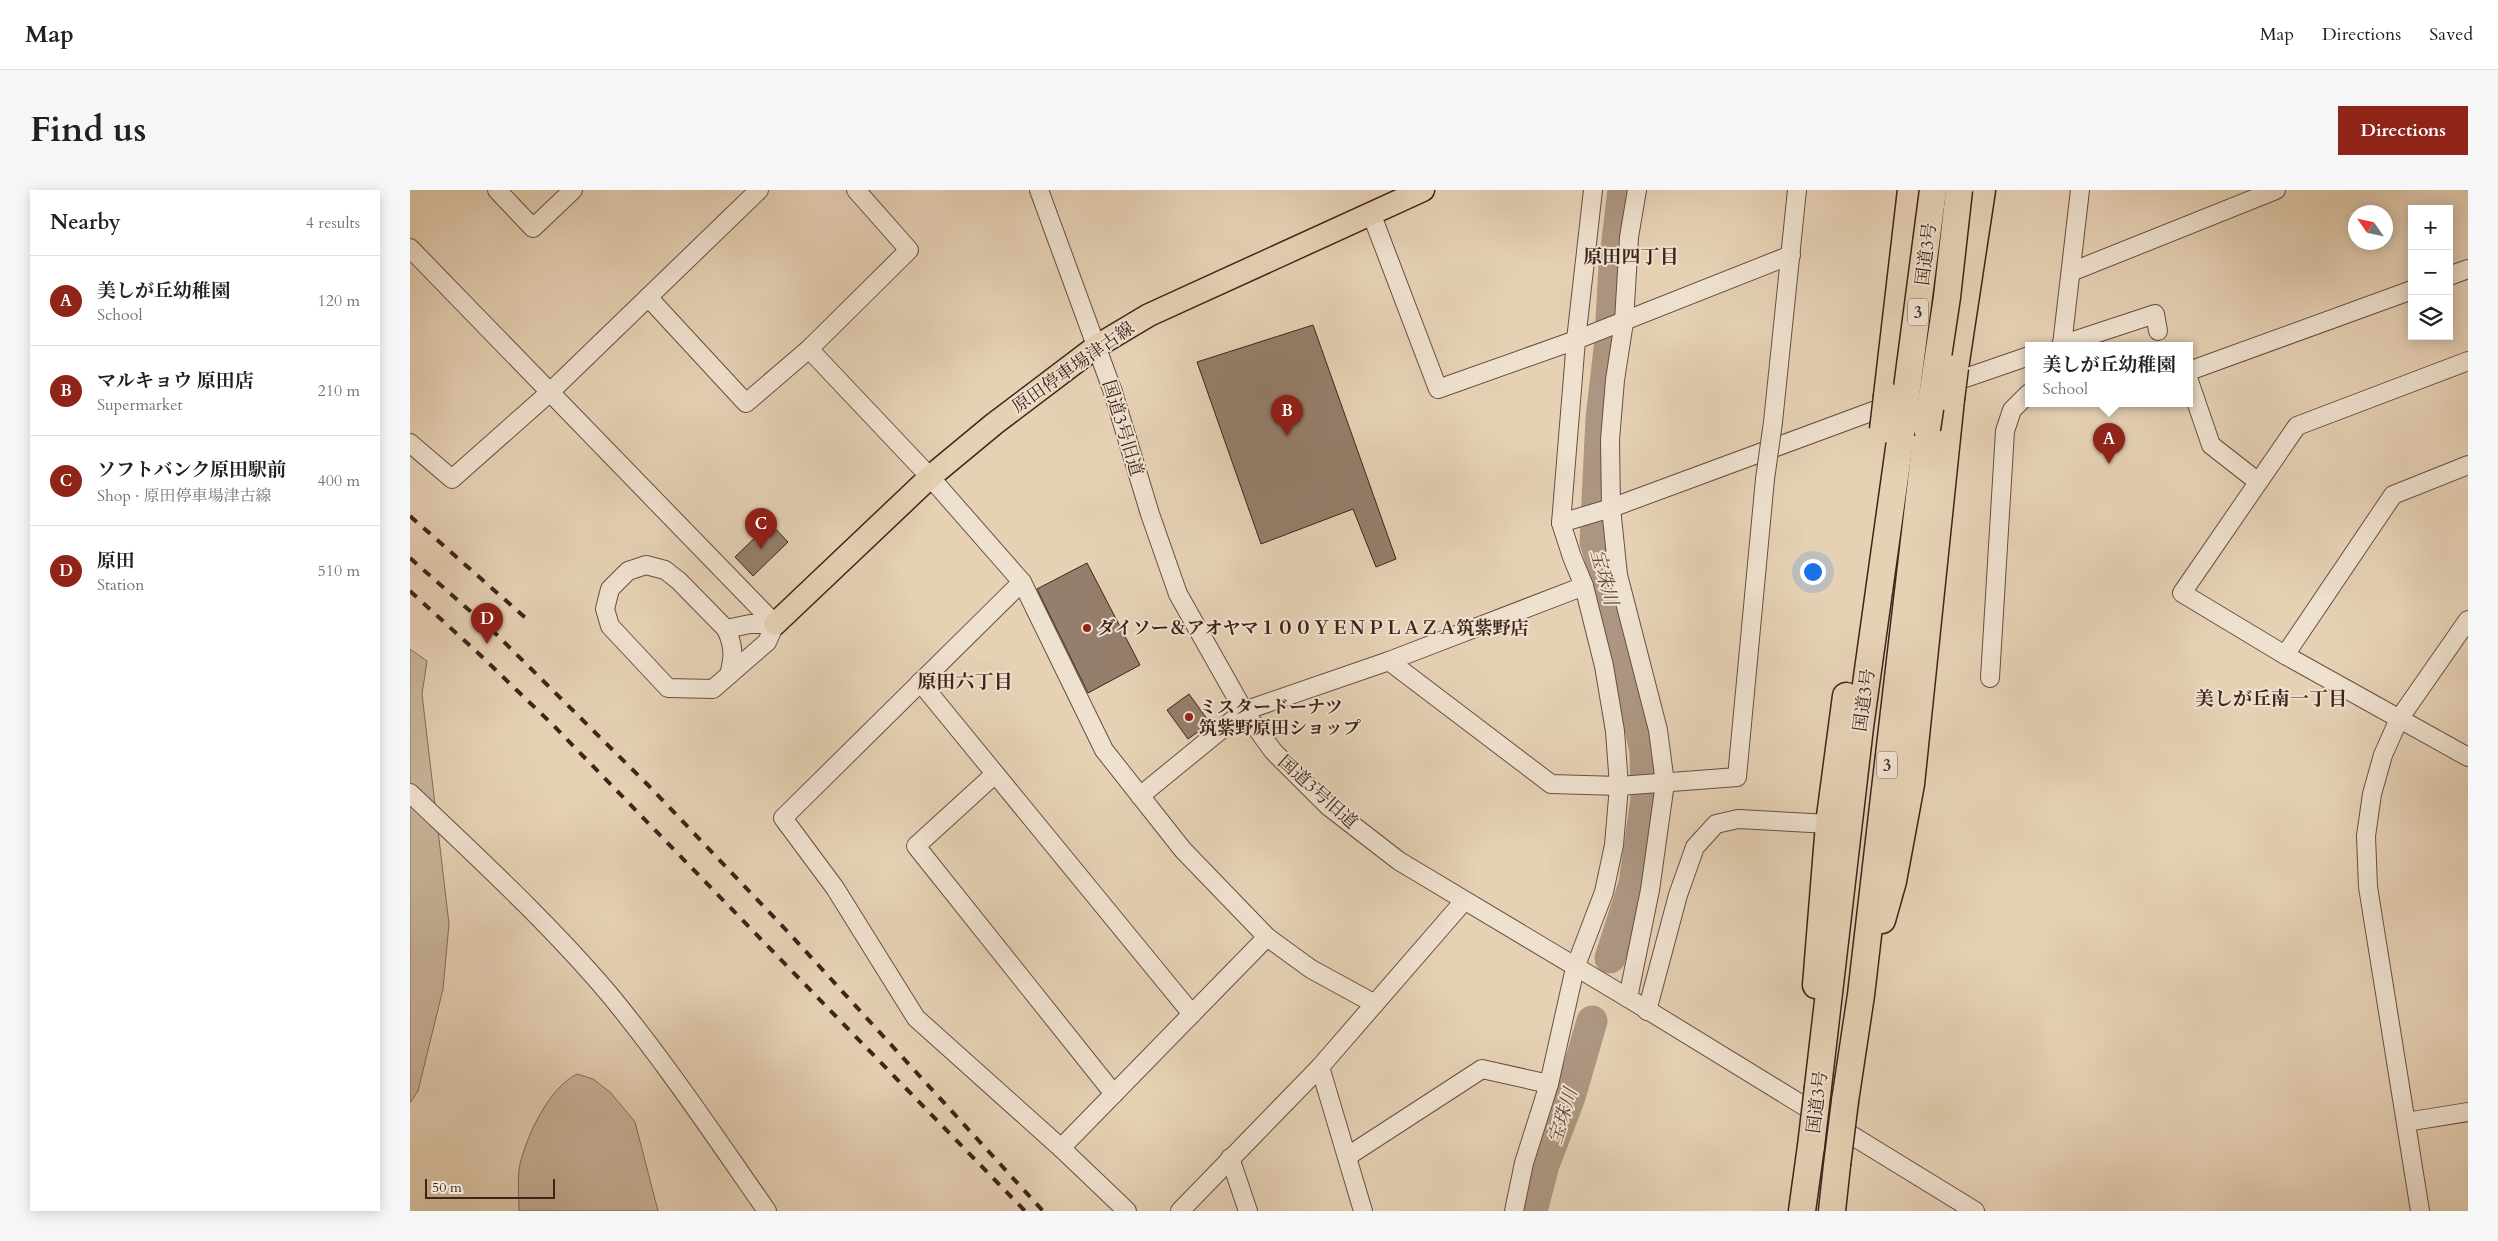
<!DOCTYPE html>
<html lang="en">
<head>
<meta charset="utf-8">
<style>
	:root { --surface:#fff; --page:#f6f6f6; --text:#202124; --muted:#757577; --line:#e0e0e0; --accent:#8f2418 }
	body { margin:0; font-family:Cardo,"Noto Serif JP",serif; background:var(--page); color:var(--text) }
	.controls { position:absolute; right:15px; top:15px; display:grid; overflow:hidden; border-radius:0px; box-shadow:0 2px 12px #0003 }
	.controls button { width:45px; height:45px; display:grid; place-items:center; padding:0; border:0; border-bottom:1px solid var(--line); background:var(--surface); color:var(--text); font:25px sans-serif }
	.compass { position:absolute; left:1938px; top:15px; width:45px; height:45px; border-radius:50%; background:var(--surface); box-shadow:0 2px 12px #0003; rotate:304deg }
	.scale { position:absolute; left:15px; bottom:12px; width:130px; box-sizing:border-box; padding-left:5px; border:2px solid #3d241b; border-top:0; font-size:14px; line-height:18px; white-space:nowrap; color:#3d241b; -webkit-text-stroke:4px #efe1cf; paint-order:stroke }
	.you { position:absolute; left:1402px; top:381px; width:18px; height:18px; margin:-12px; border:4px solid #fff; border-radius:50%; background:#1a73e8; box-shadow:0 0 0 8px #1a73e833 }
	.badge { display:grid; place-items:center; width:32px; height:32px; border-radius:50%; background:var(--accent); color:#fff; font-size:16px; font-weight:700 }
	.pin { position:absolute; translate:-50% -41px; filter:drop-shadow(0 1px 2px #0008) }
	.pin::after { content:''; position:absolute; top:26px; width:18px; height:15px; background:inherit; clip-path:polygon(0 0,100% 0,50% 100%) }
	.popup { position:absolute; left:1615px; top:152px; width:168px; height:65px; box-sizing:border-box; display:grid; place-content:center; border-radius:0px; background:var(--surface); filter:drop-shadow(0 1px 4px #0005); font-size:16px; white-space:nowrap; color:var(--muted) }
	.popup b { font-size:19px; color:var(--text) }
	.popup::after { content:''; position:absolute; left:50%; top:100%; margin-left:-10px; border:10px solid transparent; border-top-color:var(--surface) }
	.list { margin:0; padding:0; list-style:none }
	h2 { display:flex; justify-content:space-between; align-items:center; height:65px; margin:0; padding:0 20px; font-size:21px }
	h2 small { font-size:16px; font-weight:400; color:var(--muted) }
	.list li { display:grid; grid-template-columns:32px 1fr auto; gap:15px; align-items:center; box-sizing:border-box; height:90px; padding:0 20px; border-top:1px solid var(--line) }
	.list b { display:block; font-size:19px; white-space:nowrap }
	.list p { margin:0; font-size:16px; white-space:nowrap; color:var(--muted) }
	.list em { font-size:16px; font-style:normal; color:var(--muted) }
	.icon { flex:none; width:28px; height:28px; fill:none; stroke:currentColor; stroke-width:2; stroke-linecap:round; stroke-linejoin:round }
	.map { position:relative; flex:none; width:2058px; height:1021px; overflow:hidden; border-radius:0px }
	header { display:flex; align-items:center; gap:30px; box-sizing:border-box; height:70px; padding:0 25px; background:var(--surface); border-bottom:1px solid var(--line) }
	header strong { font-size:24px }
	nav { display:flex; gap:28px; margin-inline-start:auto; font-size:18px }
	.intro { display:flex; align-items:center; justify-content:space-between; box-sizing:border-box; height:120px; padding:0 30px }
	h1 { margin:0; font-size:35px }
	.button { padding:12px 22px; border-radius:0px; background:var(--accent); color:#fff; font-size:18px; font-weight:700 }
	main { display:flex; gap:30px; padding:0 30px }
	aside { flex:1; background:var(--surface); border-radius:0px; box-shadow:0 2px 12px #0003 }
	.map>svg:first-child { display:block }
	.green { fill:#c9b49b; stroke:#836c5b }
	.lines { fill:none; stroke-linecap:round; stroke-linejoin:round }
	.river { stroke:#ad9681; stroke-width:31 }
	.building { fill:#957e6b; stroke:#3d241b }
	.minor-casing { stroke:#674f42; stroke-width:20 }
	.major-casing { stroke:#3d241b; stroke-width:25 }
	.highway-casing { stroke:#3d241b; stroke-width:29 }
	.minor { stroke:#efe1cf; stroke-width:18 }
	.major { stroke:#e6d1b5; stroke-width:22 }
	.highway { stroke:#e6d1b5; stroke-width:26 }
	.rail { stroke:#3d241b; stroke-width:4; stroke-dasharray:9 9; stroke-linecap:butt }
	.minor-bridge-casing { stroke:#674f42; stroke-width:20; stroke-linecap:butt }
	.highway-bridge-casing { stroke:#3d241b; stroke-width:29; stroke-linecap:butt }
	.minor-bridge { stroke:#efe1cf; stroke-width:18 }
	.highway-bridge { stroke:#e6d1b5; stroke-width:26 }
	.poi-dot { fill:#8f2418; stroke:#efe1cf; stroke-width:2 }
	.labels { text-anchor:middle; stroke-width:4; stroke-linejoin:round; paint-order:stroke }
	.shield { fill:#efe1cf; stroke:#725d51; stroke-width:1 }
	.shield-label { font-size:16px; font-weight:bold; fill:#3d241b }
	.street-label { font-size:18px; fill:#3d241b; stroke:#efe1cf }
	.poi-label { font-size:18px; font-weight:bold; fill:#3d241b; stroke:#efe1cf; text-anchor:start }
	.neighbourhood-label { font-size:19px; font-weight:bold; fill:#3d241b; stroke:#efe1cf }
	.water-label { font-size:19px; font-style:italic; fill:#5f463a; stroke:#efe1cf }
</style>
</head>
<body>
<header>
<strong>Map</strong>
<nav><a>Map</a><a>Directions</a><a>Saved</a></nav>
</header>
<div class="intro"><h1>Find us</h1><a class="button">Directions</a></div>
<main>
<aside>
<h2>Nearby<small>4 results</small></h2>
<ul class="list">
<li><span class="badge">A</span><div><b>美しが丘幼稚園</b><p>School</p></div><em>120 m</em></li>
<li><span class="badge">B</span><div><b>マルキョウ 原田店</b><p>Supermarket</p></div><em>210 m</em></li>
<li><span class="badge">C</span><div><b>ソフトバンク原田駅前</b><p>Shop · 原田停車場津古線</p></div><em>400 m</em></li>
<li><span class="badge">D</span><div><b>原田</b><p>Station</p></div><em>510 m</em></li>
</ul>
</aside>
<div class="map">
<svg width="2058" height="1021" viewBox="0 0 2058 1021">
	<rect width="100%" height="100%" fill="#e6d1b5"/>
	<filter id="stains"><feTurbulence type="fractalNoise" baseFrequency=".004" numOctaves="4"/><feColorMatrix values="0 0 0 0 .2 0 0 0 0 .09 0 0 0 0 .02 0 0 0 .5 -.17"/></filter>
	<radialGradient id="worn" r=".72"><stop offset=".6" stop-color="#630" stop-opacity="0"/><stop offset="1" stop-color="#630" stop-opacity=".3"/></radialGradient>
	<!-- green -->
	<g class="green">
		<path d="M 0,459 L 17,471 L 12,504 L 39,734 L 33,799 L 8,901 L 0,913 Z"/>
		<path d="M 167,884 L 183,889 L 200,902 L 225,932 L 248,1021 L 109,1021 C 109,1006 107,988 110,974 C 117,945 139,898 167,884 Z"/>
	</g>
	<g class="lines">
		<!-- river -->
		<g class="river">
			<path d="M 1200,768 L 1224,694 L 1236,609 L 1235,562 L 1201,403 L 1185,352 L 1191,228 L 1200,150 L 1204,75 L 1213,0"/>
			<path d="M 1122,1021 L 1134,975 L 1160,907 L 1182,831"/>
		</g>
	</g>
	<!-- building -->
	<g class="building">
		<path d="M 903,135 L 986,369 L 966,377 L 943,319 L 851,354 L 787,172 Z"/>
		<path d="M 360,333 L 378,352 L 343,386 L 325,367 Z"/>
		<path d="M 677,373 L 730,475 L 678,503 L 627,399 Z"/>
		<path d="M 779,504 L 800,533 L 778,549 L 757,520 Z"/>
	</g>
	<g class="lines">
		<!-- minor casing -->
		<g class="minor-casing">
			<g id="minor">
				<path d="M 87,0 L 123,38 L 163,0"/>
				<path d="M 629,0 L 703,202 L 740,324 L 768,404 L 834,521 L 863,561 L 918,616 L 989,671 L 1218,808 L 1565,1021"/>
				<path d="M 961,23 L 1028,199 L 1166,150 L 1381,65"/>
				<path d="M 0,58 L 365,434"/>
				<path d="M 1661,82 L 1866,0"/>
				<path d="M 2039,86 L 2058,79"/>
				<path d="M 238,107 L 336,213 L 399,159 L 499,60 L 446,0"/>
				<path d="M 1651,155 L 1745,124 L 1748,141"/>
				<path d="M 1652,155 L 1670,0"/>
				<path d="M 399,159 L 520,287 L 612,392 L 694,560 L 773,660 L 857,747 L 901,779 L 965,814"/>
				<path d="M 2058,171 L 1887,236 L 1772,403 L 1875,465 L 2058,567"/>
				<path d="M 1779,181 L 2002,100"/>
				<path d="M 1779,191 L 1801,255 L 1847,291"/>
				<path d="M 1535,195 L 1619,166"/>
				<path d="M 1363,232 L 1387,0"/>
				<path d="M 0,253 L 42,289 L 139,203 L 349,0"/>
				<path d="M 1151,333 L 1201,318 L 1485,213"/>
				<path d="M 236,375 L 255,380 L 269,391 L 316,439 L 340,434 L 365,434 L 357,452 L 303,499 L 258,498 L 200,436 L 195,419 L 200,399 L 218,381 Z"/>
				<path d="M 612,392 L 373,628 L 425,698 L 506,828 L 651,958 L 717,1021"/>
				<path d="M 316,439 C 324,456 324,467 319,485"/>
				<path d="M 1875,465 L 1983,305 L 2058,275"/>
				<path d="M 979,471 L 1141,594 L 1209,596 L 1327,587 L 1355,289"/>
				<path d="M 1580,488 L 1595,241 L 1602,220 L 1619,203"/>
				<path d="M 510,492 L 782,824"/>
				<path d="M 585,584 L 506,656 L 704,904"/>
				<path d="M 0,603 C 68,668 138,732 199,804 C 256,873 306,948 357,1021"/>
				<path d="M 730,606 L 834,521 L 979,471 L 1174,396"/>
				<path d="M 1218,808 L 1240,700 L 1255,593 L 1248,540 L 1208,385 L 1201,318 L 1200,250 L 1205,190 L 1214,132 L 1219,47 L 1227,0"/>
				<path d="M 1237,821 L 1268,705 L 1285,657 L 1306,634 L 1328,629 L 1419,634"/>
				<path d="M 910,877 L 953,1021"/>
				<path d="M 1996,932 L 2058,922"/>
				<path d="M 651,958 L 857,747"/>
				<path d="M 938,966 L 1072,879 L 1139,894"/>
				<path d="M 820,968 L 838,1021"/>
				<path d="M 770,1021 L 910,877 L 1054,711"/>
				<path d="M 1104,1021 L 1114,973 L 1139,894 L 1165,778 L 1194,702 L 1204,655 L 1209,596 L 1205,541 L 1194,476 L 1174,396 L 1162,367 L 1151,333 L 1166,150 L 1183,0"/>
				<path d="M 2010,1021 L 1958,697 L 1956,646 L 1962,604 L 1973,565 L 1989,529 L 2058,430"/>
			</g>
		</g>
		<!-- major casing -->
		<g class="major-casing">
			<path id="major" d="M 365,434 L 520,287 L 584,234 L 687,156 L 739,125 L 1013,0"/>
		</g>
		<!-- highway casing -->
		<g class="highway-casing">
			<g id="highway">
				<path d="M 1545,178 L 1572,0"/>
				<path d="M 1477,206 L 1501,0"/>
				<path d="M 1472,730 L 1483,691 L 1501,594 L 1541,209"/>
				<path d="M 1406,795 L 1419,634 L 1436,506"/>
				<path d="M 1408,897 L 1450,537 L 1491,244"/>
				<path d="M 1435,911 L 1451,805 L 1517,239"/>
				<path d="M 1392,1021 L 1401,956"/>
				<path d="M 1422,1021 L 1427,975"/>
			</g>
		</g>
		<!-- minor -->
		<use href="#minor" class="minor"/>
		<!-- major -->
		<use href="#major" class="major"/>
		<!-- highway -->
		<use href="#highway" class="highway"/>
		<!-- rail -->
		<g class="rail">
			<path d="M 0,326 L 119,431"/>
			<path d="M 0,368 L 85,443 L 238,595 L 378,742 L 633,1021"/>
			<path d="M 0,401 L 67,462 L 142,534 L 615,1021"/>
		</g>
		<!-- minor-bridge casing -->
		<g class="minor-bridge-casing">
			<path id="minor-bridge" d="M 1355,289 L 1363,232"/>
		</g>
		<!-- highway-bridge casing -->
		<g class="highway-bridge-casing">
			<g id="highway-bridge">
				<path d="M 1541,209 L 1545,178"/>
				<path d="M 1517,239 L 1537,107 L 1549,0"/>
				<path d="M 1473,240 L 1477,206"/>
				<path d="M 1491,244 L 1523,0"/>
				<path d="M 1401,956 L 1408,897"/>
				<path d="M 1427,975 L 1435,911"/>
			</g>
		</g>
		<!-- minor-bridge -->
		<use href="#minor-bridge" class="minor-bridge"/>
		<!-- highway-bridge -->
		<use href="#highway-bridge" class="highway-bridge"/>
	</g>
	<!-- markers -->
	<g class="poi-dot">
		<circle cx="677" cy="438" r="5"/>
		<circle cx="779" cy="527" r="5"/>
	</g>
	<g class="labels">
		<!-- shield labels -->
		<g class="shield">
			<rect x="1498" y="108.5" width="20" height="27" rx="4"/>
			<rect x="1467" y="561.5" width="20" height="27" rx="4"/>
		</g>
		<g class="shield-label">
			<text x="1508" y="128">3</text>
			<text x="1477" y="581">3</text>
		</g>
		<!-- street labels -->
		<g class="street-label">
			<text transform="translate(1516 64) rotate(-83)" y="6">国道3号</text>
			<text transform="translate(663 177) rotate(-35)" y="6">原田停車場津古線</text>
			<text transform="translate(713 238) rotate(73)" y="6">国道3号旧道</text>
			<text transform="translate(1454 510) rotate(-82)" y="6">国道3号</text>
			<text transform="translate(908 602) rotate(42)" y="6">国道3号旧道</text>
			<text transform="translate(1407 912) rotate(-83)" y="6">国道3号</text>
		</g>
		<!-- poi labels -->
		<g class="poi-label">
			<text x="687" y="444">ダイソー＆アオヤマ１００ＹＥＮＰＬＡＺＡ筑紫野店</text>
			<text x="789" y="523">ミスタードーナツ<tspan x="789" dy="21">筑紫野原田ショップ</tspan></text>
		</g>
		<!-- neighbourhood labels -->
		<g class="neighbourhood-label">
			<text x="1221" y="73">原田四丁目</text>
			<text x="555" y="498">原田六丁目</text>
			<text x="1861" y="515">美しが丘南一丁目</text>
		</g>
		<!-- water labels -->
		<g class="water-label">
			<text transform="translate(1195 387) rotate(75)" y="7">宝珠川</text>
			<text transform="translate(1152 926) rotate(-73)" y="7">宝珠川</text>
		</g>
	</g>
	<rect width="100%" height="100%" filter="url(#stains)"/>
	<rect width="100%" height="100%" fill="url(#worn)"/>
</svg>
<div class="controls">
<button>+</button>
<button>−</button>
<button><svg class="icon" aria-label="layers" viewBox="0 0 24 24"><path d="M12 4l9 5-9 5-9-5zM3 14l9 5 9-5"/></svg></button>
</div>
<svg class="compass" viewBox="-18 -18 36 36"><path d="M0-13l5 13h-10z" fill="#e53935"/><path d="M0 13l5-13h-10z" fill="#757577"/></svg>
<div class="scale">50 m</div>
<div class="you"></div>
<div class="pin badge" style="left:1699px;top:274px">A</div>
<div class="popup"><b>美しが丘幼稚園</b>School</div>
<div class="pin badge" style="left:877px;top:246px">B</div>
<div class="pin badge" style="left:351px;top:359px">C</div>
<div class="pin badge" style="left:77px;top:454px">D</div>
</div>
</main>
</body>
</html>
